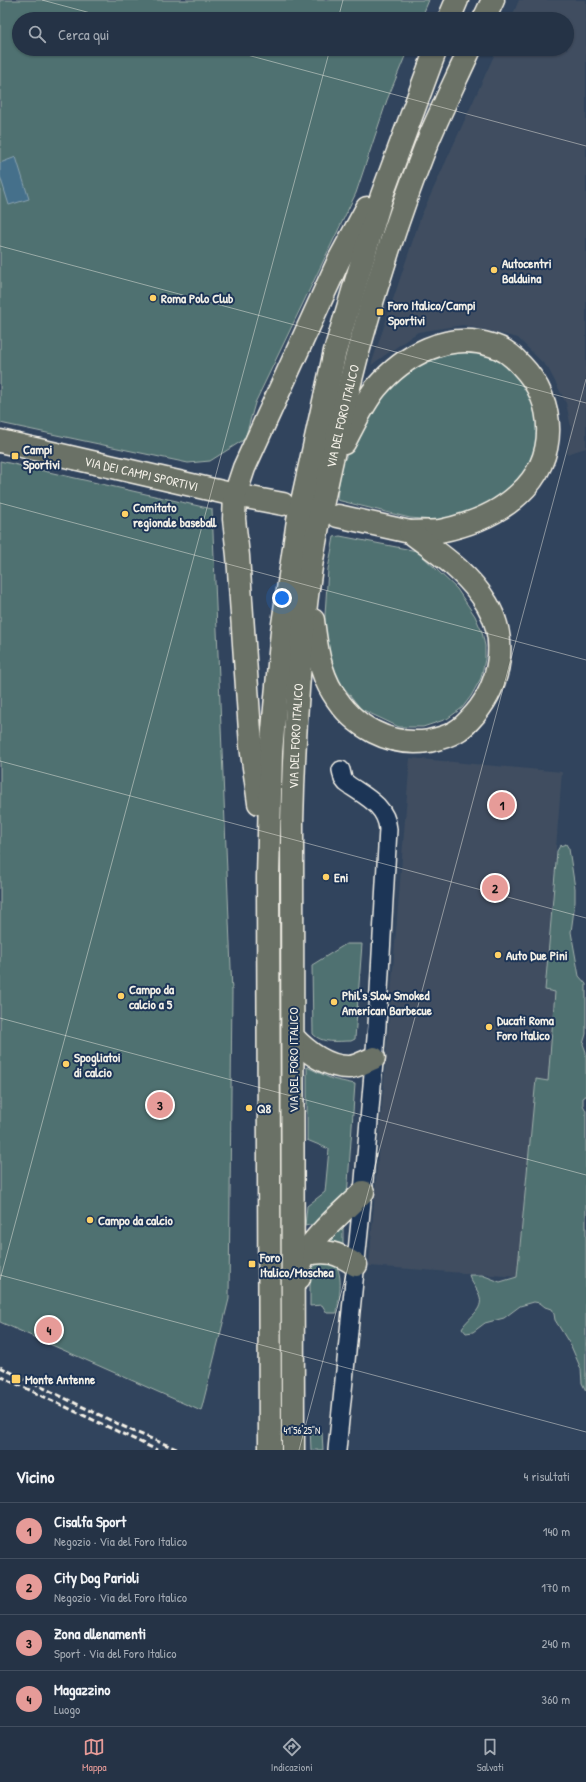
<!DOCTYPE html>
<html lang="it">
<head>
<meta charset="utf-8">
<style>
	:root { --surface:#253346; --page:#2d3b4d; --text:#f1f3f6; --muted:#a3aab3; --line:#424e5f; --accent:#e69b98 }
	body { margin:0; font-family:"Patrick Hand",sans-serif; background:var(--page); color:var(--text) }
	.you { position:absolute; left:282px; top:598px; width:14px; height:14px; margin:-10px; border:3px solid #fff; border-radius:50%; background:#1a73e8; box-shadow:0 0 0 6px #1a73e833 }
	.badge { display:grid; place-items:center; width:26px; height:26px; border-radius:50%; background:var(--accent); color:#111; font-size:13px; font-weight:700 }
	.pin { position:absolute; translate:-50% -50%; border:2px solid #fff; box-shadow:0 1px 4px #0006 }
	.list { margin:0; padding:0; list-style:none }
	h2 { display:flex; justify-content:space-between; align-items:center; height:52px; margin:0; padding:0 16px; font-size:17px }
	h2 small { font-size:13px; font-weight:400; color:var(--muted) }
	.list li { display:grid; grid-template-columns:26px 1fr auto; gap:12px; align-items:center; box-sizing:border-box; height:56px; padding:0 16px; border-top:1px solid var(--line) }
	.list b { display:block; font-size:15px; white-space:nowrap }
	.list p { margin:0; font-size:13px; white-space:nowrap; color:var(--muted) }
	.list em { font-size:13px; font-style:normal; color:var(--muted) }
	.icon { flex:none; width:22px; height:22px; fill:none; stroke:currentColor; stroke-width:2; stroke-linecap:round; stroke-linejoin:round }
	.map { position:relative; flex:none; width:586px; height:1450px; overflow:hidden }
	.search { position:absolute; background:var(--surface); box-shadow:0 1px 3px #0004; left:12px; right:12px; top:12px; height:44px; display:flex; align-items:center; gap:10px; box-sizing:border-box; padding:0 14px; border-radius:22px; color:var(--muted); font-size:15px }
	.sheet { height:276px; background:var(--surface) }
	nav { display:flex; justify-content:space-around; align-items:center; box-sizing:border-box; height:56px; border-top:1px solid var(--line); background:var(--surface); font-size:11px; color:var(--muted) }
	nav a { display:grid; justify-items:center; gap:2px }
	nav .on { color:var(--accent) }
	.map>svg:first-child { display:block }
	.built { fill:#3f4e61 }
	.green { fill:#507171; stroke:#a2b1ac }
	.water { fill:#446f8b; stroke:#8aa3b0 }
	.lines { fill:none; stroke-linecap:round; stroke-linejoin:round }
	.minor-casing { stroke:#f4f1e8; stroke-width:20 }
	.primary-casing { stroke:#f4f1e8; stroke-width:25 }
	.trunk-casing { stroke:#f4f1e8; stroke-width:25 }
	.minor { stroke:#1d3557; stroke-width:17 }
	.primary { stroke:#6a7166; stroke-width:22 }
	.trunk { stroke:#6a7166; stroke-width:22 }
	.rail { stroke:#f4f1e8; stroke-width:3; stroke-dasharray:6 3; stroke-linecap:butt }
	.ticks { fill:none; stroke:#f4f1e8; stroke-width:1; stroke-opacity:0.45 }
	.poi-dot { fill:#ffd166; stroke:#1d3557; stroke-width:1.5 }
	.labels { text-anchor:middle; stroke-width:4; stroke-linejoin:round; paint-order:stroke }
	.poi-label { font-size:13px; font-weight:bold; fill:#f4f1e8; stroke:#1d3557; text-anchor:start }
	.street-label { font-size:13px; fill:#f4f1e8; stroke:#1d3557 }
	.ticks-label { font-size:10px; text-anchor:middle; fill:#f4f1e8; stroke:#1d3557; stroke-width:4; stroke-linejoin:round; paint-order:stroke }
</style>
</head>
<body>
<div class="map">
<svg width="586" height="1450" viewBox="0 0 586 1450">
	<rect width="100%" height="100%" fill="#31445d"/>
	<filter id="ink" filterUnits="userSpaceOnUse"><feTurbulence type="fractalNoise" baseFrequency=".025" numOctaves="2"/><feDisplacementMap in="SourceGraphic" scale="8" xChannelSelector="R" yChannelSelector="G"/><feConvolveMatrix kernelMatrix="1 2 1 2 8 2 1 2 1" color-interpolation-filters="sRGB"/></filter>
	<g filter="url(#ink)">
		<!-- built -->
		<g class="built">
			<path d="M 519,0 L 586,0 L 586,448 L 567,454 L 571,427 L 566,403 L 548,368 L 518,338 L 463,325 L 418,332 L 371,365 L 421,216 L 497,49 L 567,49 L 567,19 L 511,19 Z"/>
			<path d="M 410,758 L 562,772 L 545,990 L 555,992 L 548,1081 L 536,1079 L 517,1277 L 369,1266 Z"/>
		</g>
		<!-- green -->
		<g class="green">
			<path d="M 0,0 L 429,0 L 421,19 L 19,19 L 19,49 L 408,49 L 387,100 L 356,193 L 255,403 L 245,439 L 210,461 L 188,463 L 0,423 Z"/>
			<path d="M 439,352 L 482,352 L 510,367 L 530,392 L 536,403 L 540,447 L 508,498 L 445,521 L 410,518 L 337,500 L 340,471 L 360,424 L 406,368 Z"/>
			<path d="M 0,461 L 212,509 L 232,992 L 229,1299 L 201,1411 L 0,1322 Z"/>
			<path d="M 340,536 L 417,551 L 457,589 L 475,616 L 482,632 L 485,646 L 485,659 L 481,678 L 471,696 L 462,708 L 447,719 L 423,727 L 399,727 L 361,709 L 334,675 L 324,630 L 328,569 L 334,537 Z"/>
			<path d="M 566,844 L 569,849 L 575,888 L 575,902 L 571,932 L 579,976 L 586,984 L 586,1034 L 583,1044 L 586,1052 L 586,1096 L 583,1098 L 583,1105 L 586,1111 L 586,1391 L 582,1383 L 581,1369 L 571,1346 L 555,1320 L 554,1314 L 551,1309 L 545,1307 L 540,1303 L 534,1302 L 520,1306 L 504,1318 L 485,1323 L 473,1332 L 466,1333 L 462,1328 C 469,1316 487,1309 478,1292 C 475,1286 471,1282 469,1275 L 482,1275 L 500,1282 L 517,1277 L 536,1079 L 548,1081 L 555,992 L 545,990 L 557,851 L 560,846 Z"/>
			<path d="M 346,944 L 362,944 L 355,1039 L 351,1041 C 338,1041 322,1044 313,1034 L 312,965 Z"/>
			<path d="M 307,1067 L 332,1079 L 355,1084 L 347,1197 L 322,1222 L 305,1226 L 307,1206 L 325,1192 L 329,1149 L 307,1140 Z"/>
			<path d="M 343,1219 L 343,1248 L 319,1245 Z"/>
			<path d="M 320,1262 L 335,1263 C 344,1278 339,1297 337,1313 L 327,1313 L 322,1305 L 310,1306 L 310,1274 L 312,1268 Z"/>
			<path d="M 310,1427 L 322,1432 L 323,1450 L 311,1450 Z"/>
		</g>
		<!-- water -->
		<path class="water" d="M 16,157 L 29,199 L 9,205 L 0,176 L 0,163 Z"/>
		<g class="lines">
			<!-- minor casing -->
			<g class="minor-casing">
				<path id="minor" d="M 337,1450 L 363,1192 L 377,1026 L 388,829 C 386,805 364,796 346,783 L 343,779 L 341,770"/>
			</g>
			<!-- primary casing -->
			<g class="primary-casing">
				<g id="primary">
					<path id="s1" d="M 0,441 L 235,495 L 283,504"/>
					<path d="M 338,516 L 410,532"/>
				</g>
			</g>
			<!-- trunk casing -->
			<g class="trunk-casing">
				<g id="trunk">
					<path d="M 449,19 L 457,0"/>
					<path d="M 484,19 L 493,0"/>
					<path d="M 344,443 C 354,424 363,404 376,388 C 404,355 448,331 491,345 C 503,348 513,356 521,365 C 557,402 558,459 519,494 C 498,514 469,525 440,531 C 431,532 420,531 410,532"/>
					<path d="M 313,620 C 316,644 319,671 333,693 C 353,727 390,747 429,741 C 438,739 447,737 455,732 C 463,728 469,721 475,714 C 501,683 508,639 487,604 C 469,573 438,553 410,532"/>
					<path d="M 259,803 L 251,746 L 238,556 L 234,519 L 235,495 L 244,468 L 339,260 L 367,208"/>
					<path d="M 293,1037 C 307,1052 328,1068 350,1067 C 358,1066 366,1061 374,1058"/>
					<path d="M 305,1254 C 328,1250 336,1252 356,1265"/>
					<path d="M 299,1278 C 300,1273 299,1268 301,1263 C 307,1241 346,1209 363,1192"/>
					<path d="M 270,1450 L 268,877 L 271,752 L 282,631 L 298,520 L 335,351 L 382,195 L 436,49"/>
					<path id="s2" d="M 293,1450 L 292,823 C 294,740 298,656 310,574 C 315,537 323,500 331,464 C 354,356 385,250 425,148 C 439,114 455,82 470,49"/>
				</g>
			</g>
			<!-- minor -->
			<use href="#minor" class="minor"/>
			<!-- primary -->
			<use href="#primary" class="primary"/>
			<!-- trunk -->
			<use href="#trunk" class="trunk"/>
			<!-- rail -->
			<g class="rail">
				<path d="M 0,1367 L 135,1432 L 179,1450"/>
				<path d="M 0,1376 L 157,1450"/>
			</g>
		</g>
	</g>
	<!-- ticks -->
	<path class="ticks" d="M 42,0 L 113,19M 338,19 L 343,0M 225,49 L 586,146M 0,246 L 586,403M 0,503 L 586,660M 0,761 L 586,918M 0,1018 L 586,1175M 0,1275 L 586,1432M 0,1280 L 330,49M 299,1450 L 586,379"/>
	<!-- markers -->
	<g class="poi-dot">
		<circle cx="494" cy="270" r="4"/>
		<circle cx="153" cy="298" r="4"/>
		<rect x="376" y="308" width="8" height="8" rx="2"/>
		<rect x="11" y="452" width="8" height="8" rx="2"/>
		<circle cx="125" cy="514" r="4"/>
		<circle cx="326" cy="877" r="4"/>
		<circle cx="498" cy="955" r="4"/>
		<circle cx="121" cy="996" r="4"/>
		<circle cx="334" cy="1002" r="4"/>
		<circle cx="489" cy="1027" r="4"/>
		<circle cx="66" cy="1064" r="4"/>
		<circle cx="249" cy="1108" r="4"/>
		<circle cx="90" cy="1220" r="4"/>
		<rect x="248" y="1260" width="8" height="8" rx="2"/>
		<rect x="11" y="1374" width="10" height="10" rx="2"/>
	</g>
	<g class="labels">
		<!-- poi labels -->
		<g class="poi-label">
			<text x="502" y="268">Autocentri<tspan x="502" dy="15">Balduina</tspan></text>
			<text x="161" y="303">Roma Polo Club</text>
			<text x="388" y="310">Foro Italico/Campi<tspan x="388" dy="15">Sportivi</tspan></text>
			<text x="23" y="454">Campi<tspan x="23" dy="15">Sportivi</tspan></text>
			<text x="133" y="512">Comitato<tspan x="133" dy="15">regionale baseball</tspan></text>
			<text x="334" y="882">Eni</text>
			<text x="506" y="960">Auto Due Pini</text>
			<text x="129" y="994">Campo da<tspan x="129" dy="15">calcio a 5</tspan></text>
			<text x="342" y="1000">Phil's Slow Smoked<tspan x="342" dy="15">American Barbecue</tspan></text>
			<text x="497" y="1025">Ducati Roma<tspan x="497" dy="15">Foro Italico</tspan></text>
			<text x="74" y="1062">Spogliatoi<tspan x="74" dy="15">di calcio</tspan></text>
			<text x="257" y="1113">Q8</text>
			<text x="98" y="1225">Campo da calcio</text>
			<text x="260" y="1262">Foro<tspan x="260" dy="15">Italico/Moschea</tspan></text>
			<text x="25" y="1384">Monte Antenne</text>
		</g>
		<!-- street labels -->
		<g class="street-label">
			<text dy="5" stroke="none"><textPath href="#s2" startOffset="1038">VIA DEL FORO ITALICO</textPath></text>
			<text dy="5" stroke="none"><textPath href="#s1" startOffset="145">VIA DEI CAMPI SPORTIVI</textPath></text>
			<text dy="5" stroke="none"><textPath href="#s2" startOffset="714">VIA DEL FORO ITALICO</textPath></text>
			<text transform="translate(293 1060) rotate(-90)" y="5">VIA DEL FORO ITALICO</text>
		</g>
	</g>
	<g class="ticks-label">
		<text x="302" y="1434">41°56'25"N</text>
	</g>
</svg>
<div class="you"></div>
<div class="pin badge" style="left:502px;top:805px">1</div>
<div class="pin badge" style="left:495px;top:888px">2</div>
<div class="pin badge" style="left:160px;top:1105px">3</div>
<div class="pin badge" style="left:49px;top:1330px">4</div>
<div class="search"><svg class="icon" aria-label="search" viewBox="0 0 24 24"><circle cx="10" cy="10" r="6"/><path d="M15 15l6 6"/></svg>Cerca qui</div>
</div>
<section class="sheet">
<h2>Vicino<small>4 risultati</small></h2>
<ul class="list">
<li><span class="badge">1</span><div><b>Cisalfa Sport</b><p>Negozio · Via del Foro Italico</p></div><em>140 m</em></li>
<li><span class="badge">2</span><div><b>City Dog Parioli</b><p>Negozio · Via del Foro Italico</p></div><em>170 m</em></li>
<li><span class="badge">3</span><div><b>Zona allenamenti</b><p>Sport · Via del Foro Italico</p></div><em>240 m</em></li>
<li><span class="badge">4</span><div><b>Magazzino</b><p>Luogo</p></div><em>360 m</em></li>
</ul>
</section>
<nav>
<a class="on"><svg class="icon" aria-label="map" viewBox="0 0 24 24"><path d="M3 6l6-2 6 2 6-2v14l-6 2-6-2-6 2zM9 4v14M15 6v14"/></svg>Mappa</a>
<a><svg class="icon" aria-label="directions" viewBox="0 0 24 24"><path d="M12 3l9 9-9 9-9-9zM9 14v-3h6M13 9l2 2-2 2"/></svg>Indicazioni</a>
<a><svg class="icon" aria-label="saved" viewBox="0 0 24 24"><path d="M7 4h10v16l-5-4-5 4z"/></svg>Salvati</a>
</nav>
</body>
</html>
